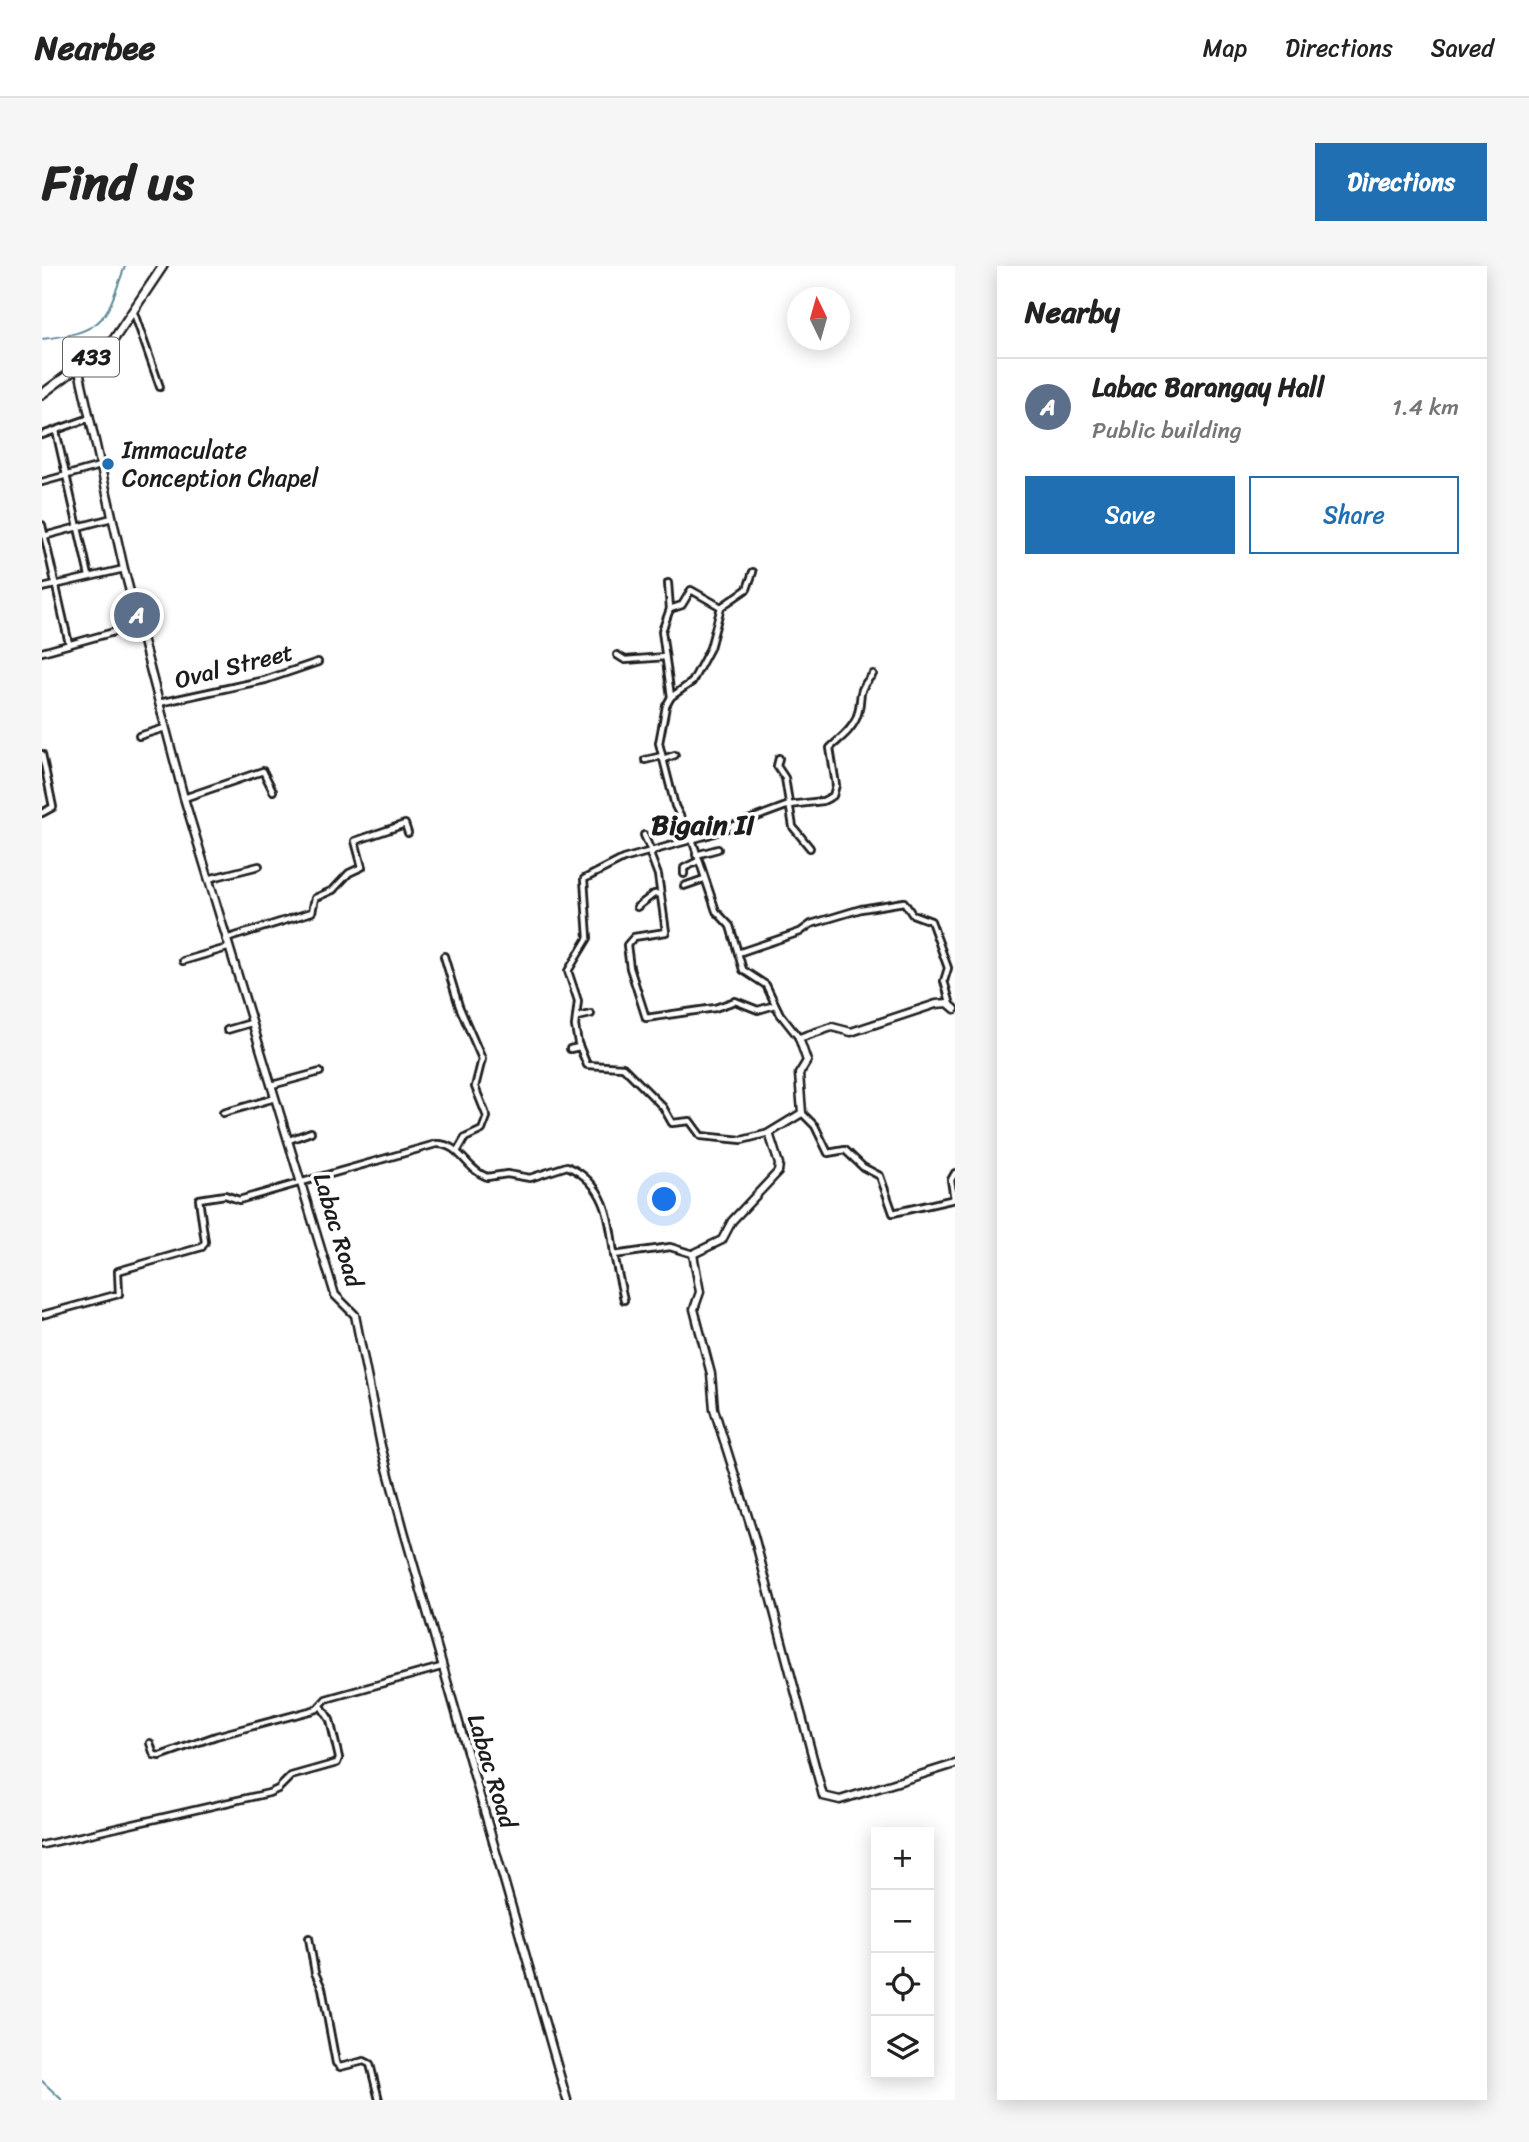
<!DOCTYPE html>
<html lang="en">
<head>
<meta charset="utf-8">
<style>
	:root { --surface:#fff; --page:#f6f6f6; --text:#222; --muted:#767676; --line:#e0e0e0; --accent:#1f6fb2 }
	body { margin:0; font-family:Sriracha,sans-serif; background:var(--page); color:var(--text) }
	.controls { position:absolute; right:21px; bottom:21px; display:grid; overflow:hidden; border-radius:0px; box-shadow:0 4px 18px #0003 }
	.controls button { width:63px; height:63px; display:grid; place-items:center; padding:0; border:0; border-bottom:2px solid var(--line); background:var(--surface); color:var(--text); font:35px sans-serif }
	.compass { position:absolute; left:745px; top:21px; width:63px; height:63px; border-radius:50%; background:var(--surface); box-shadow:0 4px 18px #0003; rotate:355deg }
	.you { position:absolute; left:623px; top:934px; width:24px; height:24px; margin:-18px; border:5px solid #fff; border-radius:50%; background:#1a73e8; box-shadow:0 0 0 10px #1a73e833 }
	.badge { display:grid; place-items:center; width:46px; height:46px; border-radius:50%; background:var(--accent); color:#fff; font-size:23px; font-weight:700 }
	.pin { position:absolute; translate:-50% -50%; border:4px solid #fff; box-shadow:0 2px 7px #0006 }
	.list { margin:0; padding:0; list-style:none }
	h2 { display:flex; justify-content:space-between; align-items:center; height:91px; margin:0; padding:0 28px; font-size:30px }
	h2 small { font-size:23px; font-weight:400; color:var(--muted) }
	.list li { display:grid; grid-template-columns:46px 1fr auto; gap:21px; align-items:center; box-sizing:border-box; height:98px; padding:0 28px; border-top:2px solid var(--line) }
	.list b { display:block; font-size:26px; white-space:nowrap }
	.list p { margin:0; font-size:23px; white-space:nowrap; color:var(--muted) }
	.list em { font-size:23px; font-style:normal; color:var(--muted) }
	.actions { display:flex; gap:14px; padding:21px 28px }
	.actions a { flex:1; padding:16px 0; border:2px solid var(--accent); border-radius:0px; text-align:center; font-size:24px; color:var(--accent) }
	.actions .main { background:var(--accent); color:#fff }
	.icon { flex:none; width:38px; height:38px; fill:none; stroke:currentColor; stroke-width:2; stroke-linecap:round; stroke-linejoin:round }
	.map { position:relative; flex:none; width:913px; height:1834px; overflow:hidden; border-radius:0px }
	header { display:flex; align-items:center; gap:42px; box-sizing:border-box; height:98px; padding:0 35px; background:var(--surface); border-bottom:2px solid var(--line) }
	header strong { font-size:33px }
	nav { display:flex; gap:38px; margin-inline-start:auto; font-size:24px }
	.intro { display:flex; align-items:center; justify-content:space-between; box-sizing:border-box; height:168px; padding:0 42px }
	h1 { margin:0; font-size:49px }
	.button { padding:18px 32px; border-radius:0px; background:var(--accent); color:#fff; font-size:24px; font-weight:700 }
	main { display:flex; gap:42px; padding:0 42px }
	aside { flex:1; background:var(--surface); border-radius:0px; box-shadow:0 4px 18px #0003 }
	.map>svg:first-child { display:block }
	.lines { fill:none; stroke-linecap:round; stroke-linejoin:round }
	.stream { stroke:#5d8997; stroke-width:2 }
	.street-casing { stroke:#1c1c1c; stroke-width:10 }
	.secondary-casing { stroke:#1c1c1c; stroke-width:11 }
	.primary-casing { stroke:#1c1c1c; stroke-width:12 }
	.street { stroke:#fff; stroke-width:4.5 }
	.secondary { stroke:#fff; stroke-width:6 }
	.primary { stroke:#fff; stroke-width:7 }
	.poi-dot { fill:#1f6fb2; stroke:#fff; stroke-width:2.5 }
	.labels { text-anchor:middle; stroke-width:7; stroke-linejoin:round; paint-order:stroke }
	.shield { fill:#fff; stroke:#606060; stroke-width:2 }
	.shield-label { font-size:23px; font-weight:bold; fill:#1c1c1c }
	.poi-label { font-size:24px; fill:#1c1c1c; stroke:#fff; text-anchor:start }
	.street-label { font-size:24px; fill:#1c1c1c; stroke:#fff }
	.quarter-label { font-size:28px; font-weight:bold; fill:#1c1c1c; stroke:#fff }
</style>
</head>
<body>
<header>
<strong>Nearbee</strong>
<nav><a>Map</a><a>Directions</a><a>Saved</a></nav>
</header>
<div class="intro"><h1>Find us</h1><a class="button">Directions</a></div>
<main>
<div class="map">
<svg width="913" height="1834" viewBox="0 0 913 1834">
	<rect width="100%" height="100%" fill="#fff"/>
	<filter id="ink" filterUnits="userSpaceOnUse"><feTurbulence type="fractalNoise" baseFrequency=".0143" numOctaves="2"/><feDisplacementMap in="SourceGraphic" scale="14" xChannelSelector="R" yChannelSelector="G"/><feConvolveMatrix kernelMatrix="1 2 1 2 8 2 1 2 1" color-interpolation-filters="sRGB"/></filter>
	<g filter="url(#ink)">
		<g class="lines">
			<!-- stream -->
			<g class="stream">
				<path d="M 0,73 C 63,66 63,55 83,0"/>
				<path d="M 0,1815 L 20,1834"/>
			</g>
			<!-- street casing -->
			<g class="street-casing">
				<g id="street">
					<path d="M 92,47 L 118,121"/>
					<path d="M 14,165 L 47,310"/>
					<path d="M 0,169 L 48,152"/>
					<path d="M 0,216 L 58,200"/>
					<path d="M 0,259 L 27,378"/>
					<path d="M 2,270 L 70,252"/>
					<path d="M 711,306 L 705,323 L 679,341 L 668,382 L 650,416 L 629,431 L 624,440 L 617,477 L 633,540 L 650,573 L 674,645 L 688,660 L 701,704 L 724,719 L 738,748 L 757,772"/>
					<path d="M 626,317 L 628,343 L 620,365 L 629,431"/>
					<path d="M 0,322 L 82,303"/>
					<path d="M 628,343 L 640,339 L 649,324 L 679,341"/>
					<path d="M 0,386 L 97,359"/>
					<path d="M 575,389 L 583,394 L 623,391"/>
					<path d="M 117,437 L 223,414 L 276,396"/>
					<path d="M 97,470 L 123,462"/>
					<path d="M 0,488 L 11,541 L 0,547"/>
					<path d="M 737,492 L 735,500 L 743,512 L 751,561 L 768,582"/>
					<path d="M 621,493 L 633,489"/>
					<path d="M 603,494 L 620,490"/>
					<path d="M 142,532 L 221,505 L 231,525"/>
					<path d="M 602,569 L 610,587"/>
					<path d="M 608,588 L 616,609 L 624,666 L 592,671 L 585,679 L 588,702 L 604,752 L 673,742 L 693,735 L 716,744 L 733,739"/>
					<path d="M 654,589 L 676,583"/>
					<path d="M 642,608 L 642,602 L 656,595"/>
					<path d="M 166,613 L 217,600"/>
					<path d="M 642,620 L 662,613"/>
					<path d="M 595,641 L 612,628 L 617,628"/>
					<path d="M 184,673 L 270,646 L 273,632 L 291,624 L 307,607 L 320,601 L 313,575 L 363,558 L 366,567"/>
					<path d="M 696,687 L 758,666 L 769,658 L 819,643 L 862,636 L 870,648 L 889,655 L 906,702 L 902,715 L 909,739"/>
					<path d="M 402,690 L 417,740 L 440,793 L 433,821 L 445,851 L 440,864 L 423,872 L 416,884"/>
					<path d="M 141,695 L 185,682"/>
					<path d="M 536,751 L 549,748"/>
					<path d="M 185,764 L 209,757"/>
					<path d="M 528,783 L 537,781"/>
					<path d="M 230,819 L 278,806"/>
					<path d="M 181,847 L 233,832"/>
					<path d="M 760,847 L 773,860 L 786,887 L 803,884 L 821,901 L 838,910 L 851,947 L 913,933"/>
					<path d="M 727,867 L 700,874 L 659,870 L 648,855 L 630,857 L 621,841 L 581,801 L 545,799 L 536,777 L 533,760 L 536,735 L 526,705 L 546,672 L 542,613 L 581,593 L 666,569 L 747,539 L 781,535 L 791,530 L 794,519 L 788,482 C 798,472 808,466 814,453 C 823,431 811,430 831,408"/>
					<path d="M 247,874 L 269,866"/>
					<path d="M 912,933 L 909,914 L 913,907"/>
					<path d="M 572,989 L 582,1034"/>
					<path d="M 0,1049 L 77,1028 L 76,1005 L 160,981 L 163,976 L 157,933 L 183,929 L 197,934 L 394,878 C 418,877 423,903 445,911 L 465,908 L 488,912 L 525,900 C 563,917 568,951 572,989 L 628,981 L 651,988"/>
					<path d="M 108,1477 L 112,1489 L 118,1490 L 174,1470 L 275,1443 L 284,1433 L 399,1401"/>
					<path d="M 0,1579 L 227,1527 L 236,1523 L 249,1510 L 295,1497 L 297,1492 L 288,1454 L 279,1440"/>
					<path d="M 267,1672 L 273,1707 L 280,1722 L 294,1797 L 298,1801 L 322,1795 L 328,1798 L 337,1834"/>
				</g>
			</g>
			<!-- secondary casing -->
			<g class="secondary-casing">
				<g id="secondary">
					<path d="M 36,100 L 82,303 L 142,532 L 293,1029 L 313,1049 L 339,1180 L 362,1265 L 525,1834"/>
					<path d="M 913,743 L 906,737 L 894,738 L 809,766 L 790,761 L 757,772 L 765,795 L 757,808 L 760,847 L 727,867 L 737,898 L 736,906 L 690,955 L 680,974 L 651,988 L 658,1026 L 652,1043 L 669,1108 L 672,1143 L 712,1270 L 781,1530 L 798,1534 L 913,1498"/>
				</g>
			</g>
			<!-- primary casing -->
			<g class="primary-casing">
				<path id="primary" d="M 0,128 L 70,76 L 121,0"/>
			</g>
			<!-- street -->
			<use href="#street" class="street"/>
			<!-- secondary -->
			<use href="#secondary" class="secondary"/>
			<!-- primary -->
			<use href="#primary" class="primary"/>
		</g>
	</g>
	<!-- markers -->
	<circle class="poi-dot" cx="66" cy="198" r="7"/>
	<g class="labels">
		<!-- shield labels -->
		<rect class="shield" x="21" y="71.5" width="56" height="39" rx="5"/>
		<g class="shield-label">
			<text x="49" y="99">433</text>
		</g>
		<!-- poi labels -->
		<g class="poi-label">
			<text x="80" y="192">Immaculate<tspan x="80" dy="28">Conception Chapel</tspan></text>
		</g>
		<!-- street labels -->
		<g class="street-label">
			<text transform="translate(192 400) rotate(-14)" y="8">Oval Street</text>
			<text transform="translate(296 964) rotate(73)" y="8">Labac Road</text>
			<text transform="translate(450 1505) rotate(73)" y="8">Labac Road</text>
		</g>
		<!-- quarter labels -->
		<g class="quarter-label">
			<text x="661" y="568">Bigain II</text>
		</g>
	</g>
</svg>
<div class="controls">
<button>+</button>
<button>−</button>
<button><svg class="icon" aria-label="locate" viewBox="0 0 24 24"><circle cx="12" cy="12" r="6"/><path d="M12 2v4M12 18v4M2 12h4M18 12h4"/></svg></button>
<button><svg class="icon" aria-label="layers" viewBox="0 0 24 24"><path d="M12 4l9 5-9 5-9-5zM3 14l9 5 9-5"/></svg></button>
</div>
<svg class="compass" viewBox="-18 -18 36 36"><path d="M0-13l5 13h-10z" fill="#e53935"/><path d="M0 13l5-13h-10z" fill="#767676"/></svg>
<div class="you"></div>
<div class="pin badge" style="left:95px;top:349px;background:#5c6f8a">A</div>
</div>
<aside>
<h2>Nearby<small></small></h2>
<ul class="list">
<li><span class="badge" style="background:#5c6f8a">A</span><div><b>Labac Barangay Hall</b><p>Public building</p></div><em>1.4 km</em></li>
</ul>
<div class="actions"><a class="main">Save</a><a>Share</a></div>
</aside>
</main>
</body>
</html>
